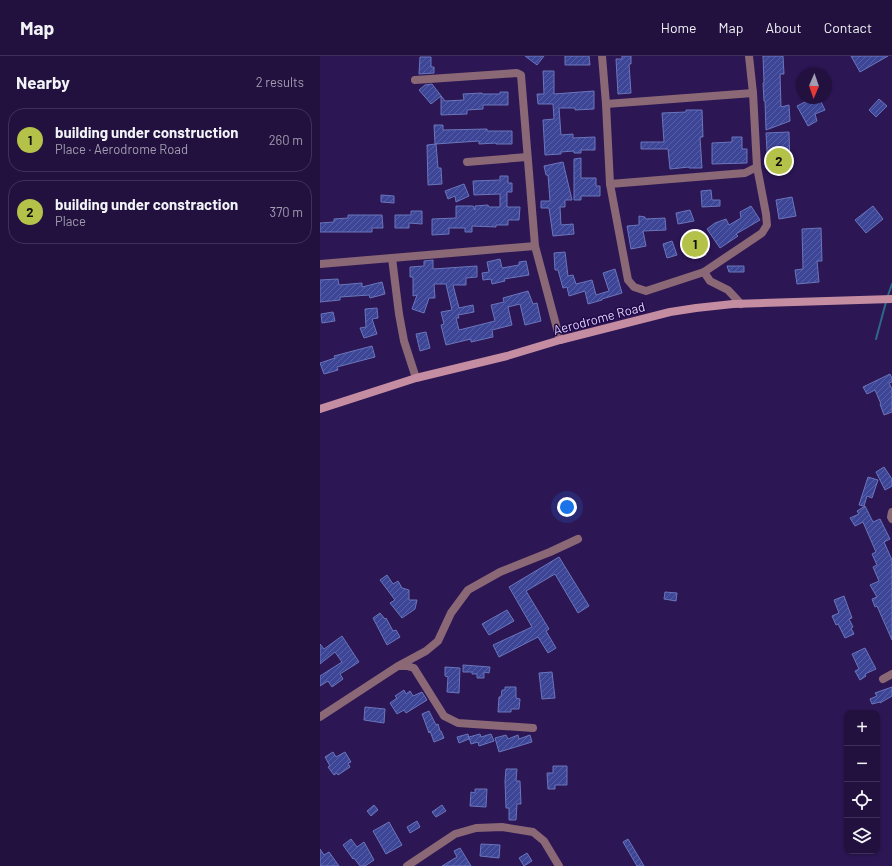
<!DOCTYPE html>
<html lang="en">
<head>
<meta charset="utf-8">
<style>
	:root { --surface:#22103f; --page:#2a1946; --text:#f1f3f6; --muted:#a29db0; --line:#3f3059; --accent:#b4c24a }
	body { margin:0; font-family:Barlow,sans-serif; background:var(--page); color:var(--text) }
	.controls { position:absolute; right:12px; bottom:12px; display:grid; overflow:hidden; border-radius:8px; box-shadow:0 1px 3px #0004 }
	.controls button { width:36px; height:36px; display:grid; place-items:center; padding:0; border:0; border-bottom:1px solid var(--line); background:var(--surface); color:var(--text); font:20px sans-serif }
	.compass { position:absolute; left:476px; top:12px; width:36px; height:36px; border-radius:50%; background:var(--surface); box-shadow:0 1px 3px #0004; rotate:182deg }
	.you { position:absolute; left:247px; top:451px; width:14px; height:14px; margin:-10px; border:3px solid #fff; border-radius:50%; background:#1a73e8; box-shadow:0 0 0 6px #1a73e833 }
	.badge { display:grid; place-items:center; width:26px; height:26px; border-radius:50%; background:var(--accent); color:#111; font-size:13px; font-weight:700 }
	.pin { position:absolute; translate:-50% -50%; border:2px solid #fff; box-shadow:0 1px 4px #0006 }
	.list { margin:0; padding:0; list-style:none }
	h2 { display:flex; justify-content:space-between; align-items:center; height:52px; margin:0; padding:0 16px; font-size:17px }
	h2 small { font-size:13px; font-weight:400; color:var(--muted) }
	.list li { display:grid; grid-template-columns:26px 1fr auto; gap:12px; align-items:center; box-sizing:border-box; height:64px; margin:0 8px 8px; padding:0 8px; border:1px solid var(--line); border-radius:16px }
	.list b { display:block; font-size:15px; white-space:nowrap }
	.list p { margin:0; font-size:13px; white-space:nowrap; color:var(--muted) }
	.list em { font-size:13px; font-style:normal; color:var(--muted) }
	.icon { flex:none; width:22px; height:22px; fill:none; stroke:currentColor; stroke-width:2; stroke-linecap:round; stroke-linejoin:round }
	.map { position:relative; flex:none; width:572px; height:810px; overflow:hidden }
	header { display:flex; align-items:center; gap:24px; box-sizing:border-box; height:56px; padding:0 20px; background:var(--surface); border-bottom:1px solid var(--line) }
	header strong { font-size:19px }
	nav { display:flex; gap:22px; margin-inline-start:auto; font-size:14px }
	main { display:flex }
	aside { flex:1; background:var(--surface) }
	.map>svg:first-child { display:block }
	.lines { fill:none; stroke-linecap:round; stroke-linejoin:round }
	.stream { stroke:#2d6887; stroke-width:2 }
	.building { fill:url(#building-hatch); stroke:#6a76bb }
	.street { stroke:#8b6875; stroke-width:8 }
	.secondary { stroke:#c58da1; stroke-width:8 }
	.labels { text-anchor:middle; stroke-width:3; stroke-linejoin:round; paint-order:stroke }
	.street-label { font-size:13px; fill:#ddd5fc; stroke:#230949 }
</style>
</head>
<body>
<header>
<strong>Map</strong>
<nav><a>Home</a><a>Map</a><a>About</a><a>Contact</a></nav>
</header>
<main>
<aside>
<h2>Nearby<small>2 results</small></h2>
<ul class="list">
<li><span class="badge">1</span><div><b>building under construction</b><p>Place · Aerodrome Road</p></div><em>260 m</em></li>
<li><span class="badge">2</span><div><b>building under constraction</b><p>Place</p></div><em>370 m</em></li>
</ul>
</aside>
<div class="map">
<svg width="572" height="810" viewBox="0 0 572 810">
	<defs>
		<pattern id="building-hatch" width="6" height="6" patternUnits="userSpaceOnUse"><rect width="6" height="6" fill="#3d4596"/><path d="M-1 1l2-2M0 6l6-6M5 7l2-2" fill="none" stroke="#595fa6"/></pattern>
	</defs>
	<rect width="100%" height="100%" fill="#2d1654"/>
	<g class="lines">
		<!-- stream -->
		<g class="stream">
			<path d="M 567,242 L 572,228"/>
			<path d="M 556,283 L 566,246"/>
		</g>
	</g>
	<!-- building -->
	<g class="building">
		<path d="M 205,0 L 224,0 L 217,9 Z"/>
		<path d="M 245,0 L 269,0 L 270,9 L 245,9 Z"/>
		<path d="M 302,0 L 311,0 L 311,8 L 309,8 L 311,37 L 298,38 L 296,3 L 302,3 Z"/>
		<path d="M 443,0 L 463,0 L 464,18 L 460,18 L 461,51 L 469,49 L 470,65 L 446,74 L 445,45 L 444,45 L 443,27 L 444,27 Z"/>
		<path d="M 531,0 L 568,0 L 540,16 Z"/>
		<path d="M 100,1 L 111,1 L 111,11 L 114,11 L 114,17 L 99,18 Z"/>
		<path d="M 223,15 L 234,15 L 234,38 L 274,35 L 274,53 L 255,54 L 255,52 L 239,52 L 241,79 L 253,78 L 253,82 L 275,81 L 275,94 L 261,94 L 261,97 L 254,97 L 254,95 L 241,96 L 241,98 L 225,99 L 223,64 L 234,63 L 233,48 L 218,48 L 217,38 L 224,38 Z"/>
		<path d="M 112,28 L 125,45 L 144,44 L 143,38 L 162,37 L 162,38 L 180,38 L 180,36 L 188,36 L 188,49 L 163,49 L 163,53 L 147,54 L 147,58 L 121,59 L 121,40 L 111,48 L 99,34 L 105,29 Z"/>
		<path d="M 488,42 L 499,42 L 505,54 L 495,58 L 497,65 L 488,70 L 477,50 L 489,44 Z"/>
		<path d="M 559,43 L 567,50 L 556,61 L 549,54 Z"/>
		<path d="M 366,54 L 382,54 L 383,81 L 380,81 L 382,112 L 369,112 L 369,111 L 350,113 L 348,93 L 321,93 L 321,86 L 344,86 L 342,57 L 366,56 Z"/>
		<path d="M 114,69 L 123,69 L 123,74 L 167,73 L 167,75 L 192,75 L 192,88 L 176,88 L 176,87 L 159,88 L 159,85 L 115,88 Z"/>
		<path d="M 469,76 L 470,113 L 448,113 L 446,77 Z"/>
		<path d="M 412,81 L 422,81 L 422,93 L 427,93 L 427,107 L 392,108 L 392,87 L 412,86 Z"/>
		<path d="M 116,88 L 118,112 L 121,112 L 122,128 L 108,129 L 107,89 Z"/>
		<path d="M 261,102 L 261,122 L 276,122 L 276,130 L 280,130 L 280,140 L 261,140 L 261,144 L 254,144 L 254,103 Z"/>
		<path d="M 243,106 L 252,144 L 245,144 L 245,151 L 240,151 L 241,169 L 253,168 L 254,178 L 233,180 L 229,152 L 221,152 L 221,145 L 230,145 L 228,119 L 226,119 L 224,110 Z"/>
		<path d="M 180,120 L 188,120 L 188,127 L 192,127 L 192,136 L 187,136 L 187,151 L 200,151 L 199,164 L 188,164 L 188,169 L 176,169 L 176,171 L 152,170 L 152,176 L 145,176 L 145,172 L 129,172 L 129,178 L 112,179 L 112,163 L 136,162 L 136,150 L 153,150 L 155,154 L 155,150 L 168,149 L 169,151 L 180,151 L 180,138 L 154,139 L 153,125 L 180,124 Z"/>
		<path d="M 144,128 L 149,140 L 136,146 L 135,140 L 128,143 L 125,135 Z"/>
		<path d="M 391,134 L 392,144 L 400,144 L 400,150 L 382,151 L 381,135 Z"/>
		<path d="M 61,139 L 74,140 L 74,147 L 61,146 Z"/>
		<path d="M 472,141 L 476,160 L 459,163 L 456,144 Z"/>
		<path d="M 431,150 L 440,164 L 416,178 L 418,180 L 400,192 L 387,173 L 395,167 L 406,163 L 409,169 L 421,162 L 420,156 Z"/>
		<path d="M 553,150 L 563,163 L 546,177 L 535,164 Z"/>
		<path d="M 370,154 L 374,165 L 358,168 L 356,157 Z"/>
		<path d="M 91,155 L 102,155 L 102,168 L 89,167 L 89,172 L 75,172 L 75,159 L 91,159 Z"/>
		<path d="M 28,159 L 62,159 L 63,172 L 52,172 L 52,176 L 0,176 L 0,167 L 14,166 L 14,163 L 28,162 Z"/>
		<path d="M 319,160 L 325,161 L 325,163 L 345,162 L 346,174 L 323,175 L 326,190 L 311,193 L 307,170 L 319,169 Z"/>
		<path d="M 501,172 L 502,205 L 497,205 L 499,226 L 477,228 L 475,214 L 483,213 L 482,173 Z"/>
		<path d="M 377,174 L 386,199 L 373,203 L 364,178 Z"/>
		<path d="M 352,185 L 357,199 L 347,202 L 343,188 Z"/>
		<path d="M 245,196 L 248,220 L 253,219 L 256,228 L 272,224 L 276,239 L 289,235 L 283,217 L 295,213 L 302,237 L 282,243 L 282,244 L 268,248 L 265,235 L 249,240 L 247,231 L 243,232 L 238,214 L 235,214 L 234,197 Z"/>
		<path d="M 180,203 L 182,212 L 199,209 L 199,206 L 206,205 L 209,219 L 184,223 L 185,225 L 172,228 L 171,223 L 163,224 L 162,217 L 169,216 L 167,206 Z"/>
		<path d="M 113,204 L 113,213 L 157,210 L 157,221 L 146,222 L 146,229 L 133,229 L 139,252 L 153,249 L 154,256 L 138,259 L 139,262 L 136,262 L 139,274 L 175,265 L 171,249 L 184,246 L 183,242 L 208,235 L 213,248 L 217,247 L 221,265 L 205,269 L 200,248 L 188,251 L 192,269 L 172,274 L 173,281 L 151,286 L 151,283 L 126,289 L 121,269 L 124,268 L 121,256 L 132,254 L 126,228 L 114,228 L 115,242 L 109,242 L 104,257 L 92,253 L 97,239 L 93,240 L 93,221 L 90,221 L 90,211 L 104,210 L 104,205 Z"/>
		<path d="M 407,210 L 424,210 L 424,216 L 409,216 Z"/>
		<path d="M 18,223 L 19,229 L 42,227 L 42,231 L 62,226 L 65,238 L 50,242 L 49,239 L 20,241 L 20,244 L 0,246 L 0,224 Z"/>
		<path d="M 57,252 L 58,262 L 52,263 L 57,278 L 44,282 L 40,272 L 46,271 L 45,253 Z"/>
		<path d="M 13,256 L 15,265 L 2,267 L 1,258 Z"/>
		<path d="M 106,276 L 110,292 L 100,295 L 96,278 Z"/>
		<path d="M 52,290 L 55,301 L 17,311 L 18,314 L 4,318 L 0,307 L 15,302 L 14,300 Z"/>
		<path d="M 570,318 L 572,322 L 572,326 L 569,327 L 572,333 L 572,356 L 564,359 L 560,348 L 561,348 L 555,334 L 547,338 L 543,331 Z"/>
		<path d="M 564,411 L 572,423 L 572,430 L 565,434 L 556,416 Z"/>
		<path d="M 548,421 L 558,424 L 552,442 L 547,440 L 544,450 L 539,449 Z"/>
		<path d="M 545,450 L 553,466 L 560,463 L 570,483 L 564,486 L 572,504 L 572,584 L 557,550 L 555,551 L 552,543 L 557,541 L 550,529 L 559,525 L 553,511 L 557,509 L 552,498 L 556,496 L 543,466 L 535,470 L 530,462 L 539,458 L 537,455 Z"/>
		<path d="M 239,501 L 269,550 L 258,557 L 235,518 L 206,535 L 229,573 L 226,575 L 236,592 L 228,597 L 218,581 L 179,601 L 173,589 L 212,571 L 189,531 Z"/>
		<path d="M 67,519 L 73,528 L 78,525 L 82,532 L 89,534 L 89,544 L 97,544 L 95,553 L 82,562 L 70,547 L 75,544 L 60,524 Z"/>
		<path d="M 345,536 L 357,537 L 356,545 L 344,543 Z"/>
		<path d="M 524,540 L 532,562 L 529,563 L 533,571 L 531,572 L 534,578 L 525,582 L 518,568 L 516,569 L 512,560 L 519,557 L 514,544 Z"/>
		<path d="M 187,554 L 194,565 L 169,579 L 162,568 Z"/>
		<path d="M 60,557 L 65,563 L 66,562 L 73,575 L 76,574 L 80,581 L 67,589 L 53,562 Z"/>
		<path d="M 22,580 L 39,606 L 20,618 L 23,623 L 12,631 L 8,625 L 0,630 L 0,620 L 22,606 L 15,596 L 0,608 L 0,588 L 4,593 Z"/>
		<path d="M 545,592 L 556,613 L 545,618 L 546,620 L 540,624 L 535,615 L 539,613 L 532,598 Z"/>
		<path d="M 143,609 L 170,611 L 169,617 L 164,616 L 164,622 L 157,622 L 157,618 L 152,618 L 152,616 L 143,616 Z"/>
		<path d="M 125,611 L 140,612 L 139,637 L 127,636 L 128,621 L 125,620 Z"/>
		<path d="M 232,616 L 235,642 L 222,643 L 219,617 Z"/>
		<path d="M 185,631 L 196,631 L 196,642 L 200,643 L 199,653 L 191,653 L 191,656 L 178,656 L 179,641 L 181,641 L 182,634 L 185,634 Z"/>
		<path d="M 572,631 L 572,640 L 560,647 L 560,646 L 552,648 L 550,643 L 557,640 L 555,637 Z"/>
		<path d="M 84,634 L 86,638 L 90,635 L 93,640 L 102,636 L 107,644 L 86,657 L 84,654 L 77,658 L 70,647 L 77,642 L 75,640 Z"/>
		<path d="M 45,651 L 65,653 L 64,667 L 44,664 Z"/>
		<path d="M 109,655 L 116,669 L 118,668 L 120,675 L 121,675 L 124,682 L 114,686 L 110,675 L 109,677 L 102,658 Z"/>
		<path d="M 148,678 L 149,683 L 139,687 L 137,681 Z"/>
		<path d="M 160,678 L 161,681 L 171,678 L 174,685 L 159,690 L 158,686 L 151,688 L 149,681 Z"/>
		<path d="M 186,679 L 188,683 L 198,679 L 199,683 L 210,679 L 212,686 L 179,696 L 175,682 Z"/>
		<path d="M 13,696 L 16,701 L 25,696 L 31,706 L 28,707 L 30,711 L 18,719 L 17,717 L 14,719 L 8,711 L 10,710 L 5,701 Z"/>
		<path d="M 233,710 L 247,710 L 247,729 L 235,729 L 235,733 L 228,733 L 227,717 L 233,717 Z"/>
		<path d="M 186,713 L 197,713 L 196,725 L 200,725 L 201,748 L 197,748 L 196,764 L 189,764 L 189,752 L 186,752 L 185,725 Z"/>
		<path d="M 155,733 L 167,733 L 166,751 L 150,750 L 151,736 L 155,737 Z"/>
		<path d="M 54,749 L 58,754 L 51,760 L 47,755 Z"/>
		<path d="M 122,749 L 126,755 L 116,761 L 112,756 Z"/>
		<path d="M 97,765 L 100,771 L 90,777 L 87,771 Z"/>
		<path d="M 69,766 L 82,789 L 66,798 L 53,775 Z"/>
		<path d="M 31,783 L 37,791 L 44,786 L 54,804 L 45,810 L 40,810 L 34,802 L 33,803 L 23,789 Z"/>
		<path d="M 308,783 L 324,810 L 317,810 L 303,786 Z"/>
		<path d="M 161,788 L 180,789 L 179,802 L 160,800 Z"/>
		<path d="M 140,792 L 151,810 L 122,810 L 137,801 L 134,795 Z"/>
		<path d="M 0,793 L 4,799 L 9,796 L 19,810 L 0,810 Z"/>
		<path d="M 207,797 L 212,805 L 204,810 L 199,802 Z"/>
	</g>
	<g class="lines">
		<!-- street -->
		<g class="street">
			<path d="M 282,0 L 286,48 L 290,128 L 308,224 L 314,231 L 326,235 L 384,216 L 442,177 L 447,169 L 446,158 L 437,111"/>
			<path d="M 95,24 L 197,17 L 201,19 L 215,190 L 240,284"/>
			<path d="M 286,48 L 433,37"/>
			<path d="M 147,106 L 207,101"/>
			<path d="M 290,128 L 425,117 L 437,111 L 433,37 L 429,0"/>
			<path d="M 72,202 L 79,258 L 84,285 L 96,322"/>
			<path d="M 0,208 L 215,190"/>
			<path d="M 384,216 L 390,225 L 408,234 L 421,248"/>
			<path d="M 572,456 L 571,461 L 572,463"/>
			<path d="M 80,609 L 106,595 L 118,585 L 131,557 L 148,534 L 180,516 L 230,496 L 258,483"/>
			<path d="M 563,623 L 572,618"/>
			<path d="M 0,661 L 78,610 L 87,610 L 94,612 L 124,660 L 138,667 L 213,672"/>
			<path d="M 87,810 L 135,778 L 156,772 L 182,771 L 213,776 L 224,785 L 239,810"/>
		</g>
		<!-- secondary -->
		<path class="secondary" d="M 0,353 L 96,322 L 187,300 L 240,284 L 350,256 L 376,252 L 413,248 L 572,243"/>
	</g>
	<g class="labels">
		<!-- street labels -->
		<g class="street-label">
			<text transform="translate(279 262) rotate(-15)" y="5">Aerodrome Road</text>
		</g>
	</g>
</svg>
<div class="controls">
<button>+</button>
<button>−</button>
<button><svg class="icon" aria-label="locate" viewBox="0 0 24 24"><circle cx="12" cy="12" r="6"/><path d="M12 2v4M12 18v4M2 12h4M18 12h4"/></svg></button>
<button><svg class="icon" aria-label="layers" viewBox="0 0 24 24"><path d="M12 4l9 5-9 5-9-5zM3 14l9 5 9-5"/></svg></button>
</div>
<svg class="compass" viewBox="-18 -18 36 36"><path d="M0-13l5 13h-10z" fill="#e53935"/><path d="M0 13l5-13h-10z" fill="#a29db0"/></svg>
<div class="you"></div>
<div class="pin badge" style="left:375px;top:188px">1</div>
<div class="pin badge" style="left:459px;top:105px">2</div>
</div>
</main>
</body>
</html>
